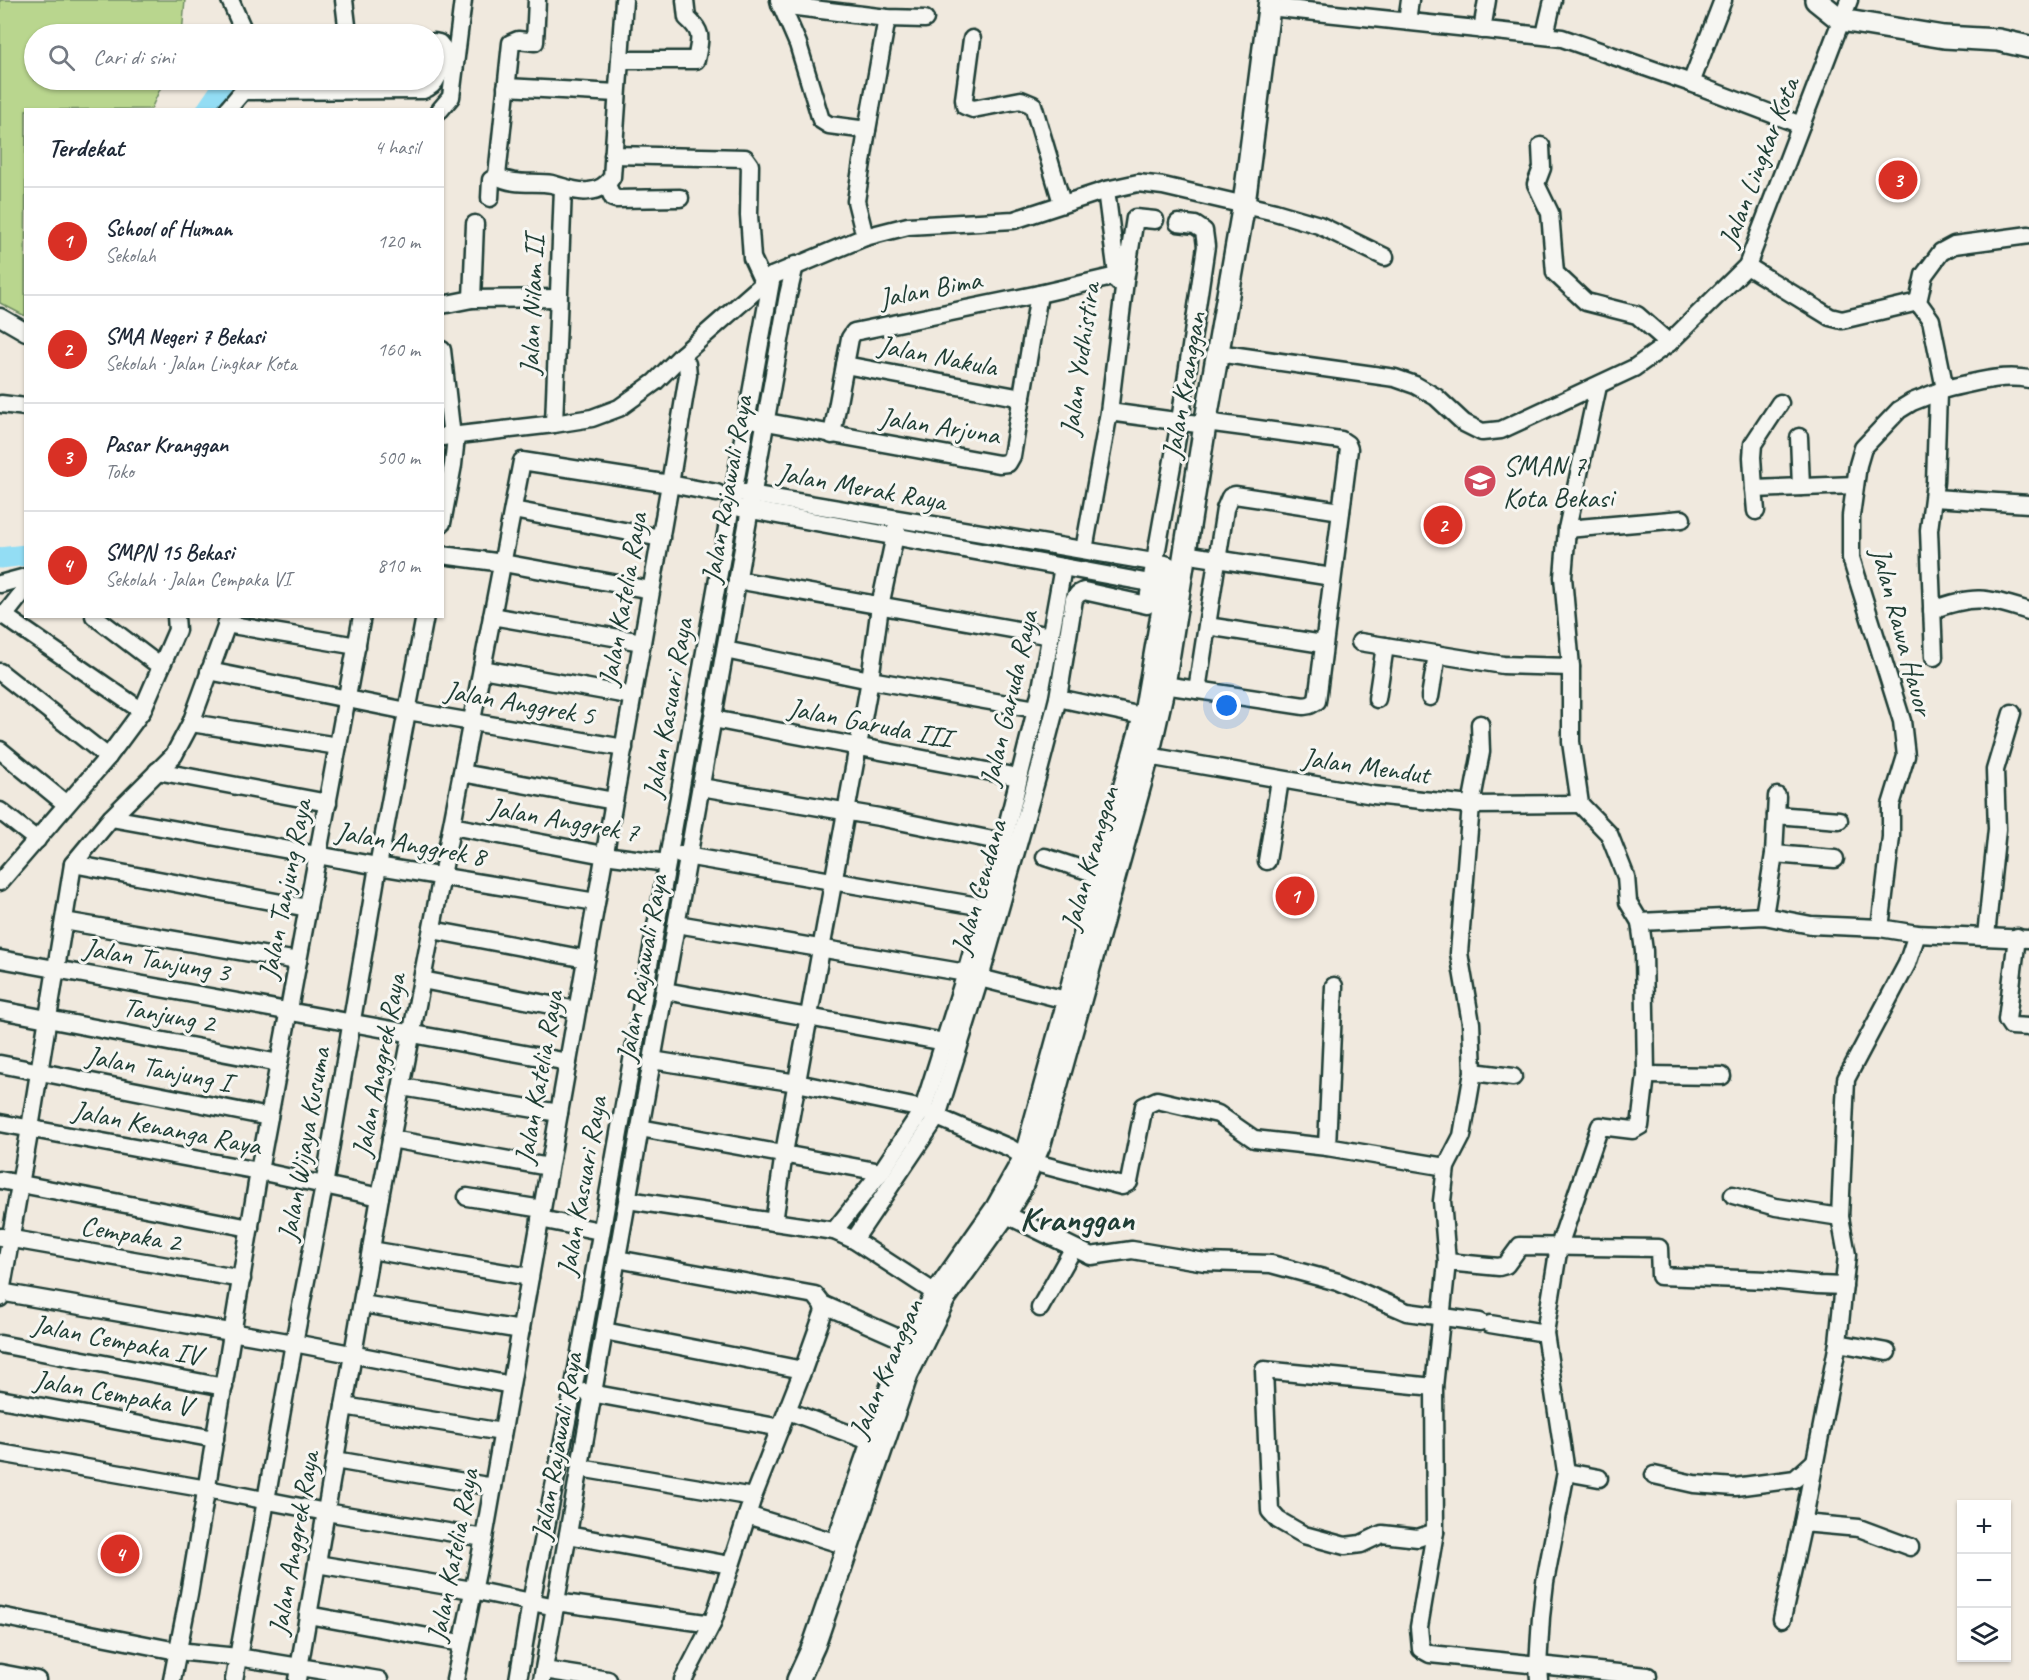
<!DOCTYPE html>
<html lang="id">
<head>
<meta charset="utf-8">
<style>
	:root { --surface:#fff; --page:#f2f2f3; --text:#1f2937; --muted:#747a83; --line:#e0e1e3; --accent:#d93025 }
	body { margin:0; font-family:Caveat,sans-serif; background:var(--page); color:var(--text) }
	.controls { position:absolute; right:18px; bottom:18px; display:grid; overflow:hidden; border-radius:0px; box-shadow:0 2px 4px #0004 }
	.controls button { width:54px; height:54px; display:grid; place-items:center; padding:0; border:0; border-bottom:2px solid var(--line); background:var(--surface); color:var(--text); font:30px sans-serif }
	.you { position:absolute; left:1227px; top:706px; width:21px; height:21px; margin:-15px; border:4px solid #fff; border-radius:50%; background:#1a73e8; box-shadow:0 0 0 9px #1a73e833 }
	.badge { display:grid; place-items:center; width:39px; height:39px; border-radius:50%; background:var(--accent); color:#fff; font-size:20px; font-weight:700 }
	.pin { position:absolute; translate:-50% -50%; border:3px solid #fff; box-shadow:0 2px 6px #0006 }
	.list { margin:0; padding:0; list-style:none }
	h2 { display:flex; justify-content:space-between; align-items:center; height:78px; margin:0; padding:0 24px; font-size:26px }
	h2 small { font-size:20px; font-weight:400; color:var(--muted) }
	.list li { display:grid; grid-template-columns:39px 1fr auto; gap:18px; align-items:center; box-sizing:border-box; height:108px; padding:0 24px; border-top:2px solid var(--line) }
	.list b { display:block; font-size:22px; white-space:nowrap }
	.list p { margin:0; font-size:20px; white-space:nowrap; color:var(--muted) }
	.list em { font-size:20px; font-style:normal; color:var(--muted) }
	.icon { flex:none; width:33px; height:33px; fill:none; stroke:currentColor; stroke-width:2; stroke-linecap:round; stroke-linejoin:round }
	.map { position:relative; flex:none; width:2029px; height:1680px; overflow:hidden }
	.search { position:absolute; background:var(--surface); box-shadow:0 2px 4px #0004; left:24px; top:24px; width:420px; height:66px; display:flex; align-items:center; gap:15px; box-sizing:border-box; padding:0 21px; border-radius:33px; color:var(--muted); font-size:22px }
	.panel { position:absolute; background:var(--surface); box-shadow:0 2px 4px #0004; left:24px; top:108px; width:420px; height:510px; border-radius:0px }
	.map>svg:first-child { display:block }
	.green { fill:#b9d68e; stroke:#6c8a61; stroke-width:1.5 }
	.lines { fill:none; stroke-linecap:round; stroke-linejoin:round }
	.river { stroke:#93ddf4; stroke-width:21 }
	.minor-casing { stroke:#1f3d34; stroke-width:21 }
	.major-casing { stroke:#1f3d34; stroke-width:26 }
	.minor { stroke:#f6f6f2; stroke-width:16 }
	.major { stroke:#f6f6f2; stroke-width:21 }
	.labels { text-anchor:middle; stroke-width:6; stroke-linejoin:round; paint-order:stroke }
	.street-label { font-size:28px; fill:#1f3d34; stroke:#f6f6f2 }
	.poi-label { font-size:28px; fill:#1f3d34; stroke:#f6f6f2; text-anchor:start }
	.district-label { font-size:34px; font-weight:bold; fill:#1f3d34; stroke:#f6f6f2 }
</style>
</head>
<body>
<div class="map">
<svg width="2029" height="1680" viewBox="0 0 2029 1680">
	<rect width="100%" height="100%" fill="#f0e9de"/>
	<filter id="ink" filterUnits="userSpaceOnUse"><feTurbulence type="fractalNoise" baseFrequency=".0167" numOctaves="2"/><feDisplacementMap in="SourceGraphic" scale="12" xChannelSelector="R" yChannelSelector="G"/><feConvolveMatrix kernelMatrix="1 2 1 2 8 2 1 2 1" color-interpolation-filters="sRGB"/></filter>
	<g filter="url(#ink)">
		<!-- green -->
		<path class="green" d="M 0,0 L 185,0 L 182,34 L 34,34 L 34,80 L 164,80 L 151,109 L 26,110 L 25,316 L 0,303 Z"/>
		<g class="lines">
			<!-- river -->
			<g class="river">
				<path d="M 207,110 L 220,91 L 225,80"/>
				<path d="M 0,558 L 26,555"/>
			</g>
			<!-- minor casing -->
			<g class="minor-casing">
				<g id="minor">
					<path d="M 230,0 L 245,34"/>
					<path d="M 344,0 L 348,34"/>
					<path d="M 537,0 L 535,42 L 518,40 L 511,43 L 497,176 C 513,186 534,181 552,184 C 564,187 577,193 589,191 C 599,190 607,185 612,177 L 624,0"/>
					<path d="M 779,0 L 798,44 L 821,120 L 829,125 L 867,130 L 856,201 L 865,237"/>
					<path d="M 780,5 L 887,18 L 925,19"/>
					<path d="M 1269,7 L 1562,38 L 1691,83 L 1801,125"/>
					<path d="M 1407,21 L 1410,0"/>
					<path d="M 1482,30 L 1487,0"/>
					<path d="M 1545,35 L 1553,0"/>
					<path d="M 972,39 L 964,99 L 965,106 L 973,109 L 1021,100 L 1033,105 L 1062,203"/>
					<path d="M 620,60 L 696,60 C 700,39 704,33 687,18 L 685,0"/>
					<path d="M 1691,83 L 1723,0"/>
					<path d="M 506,87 L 617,93"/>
					<path d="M 227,110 L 243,91 L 423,90 C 442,84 440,65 443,48 L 439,43 L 434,42"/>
					<path d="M 440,110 L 451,97 L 463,0"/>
					<path d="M 867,130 L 887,18"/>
					<path d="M 1541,146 L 1542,168 L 1536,184 L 1550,213 L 1555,273 L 1586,302 L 1637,315 L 1669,343"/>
					<path d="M 613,155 L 745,158 L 750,165 L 749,215 L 752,258 L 764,284"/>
					<path d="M 607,185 L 613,198 L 616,199 L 680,198"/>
					<path d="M 1106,190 L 1118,282"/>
					<path d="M 490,198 L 491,180 L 497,176"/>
					<path d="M 2029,235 L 1954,245 L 1941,252 L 1924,275 L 1918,302 L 1931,320 L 1945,389 C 1973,383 2000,374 2029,379"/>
					<path d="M 1747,266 L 1830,317 L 1842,320 L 1918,302"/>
					<path d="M 472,299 L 475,224"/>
					<path d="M 442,305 L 472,299 L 558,298"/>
					<path d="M 0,317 L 26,332"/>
					<path d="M 442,350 L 452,437"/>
					<path d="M 1217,353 L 1395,378 L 1415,385 L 1436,397 L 1464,423 L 1482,432 L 1501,430 L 1634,368 L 1669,343 L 1747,266 L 1849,0"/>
					<path d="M 845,365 L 1022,398"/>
					<path d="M 1780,403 L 1753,444 L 1752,457 L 1754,489 L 1855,485"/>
					<path d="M 1,404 L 26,407"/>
					<path d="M 1109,412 L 1205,425"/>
					<path d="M 756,420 L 999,464 L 1008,463 L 1012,456 L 1039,294"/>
					<path d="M 554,424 L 563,188"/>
					<path d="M 832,435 L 850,338 L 854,332 L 1039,294 L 1108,278 L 1119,277"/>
					<path d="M 442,437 L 554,424 L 592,418 L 619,408 L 655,382 L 682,355 L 772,276 L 865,237 L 908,226 L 1014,220 L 1106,190 L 1138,183 L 1163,186 L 1275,212 L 1319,225 L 1385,257"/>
					<path d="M 1799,437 L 1801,487"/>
					<path d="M 1754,489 L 1756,511"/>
					<path d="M 744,493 L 1165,564"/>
					<path d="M 1934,498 L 2029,504"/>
					<path d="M 740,508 L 1161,585"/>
					<path d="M 513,510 L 661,538"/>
					<path d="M 442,523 L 453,465 L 456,437"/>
					<path d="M 1567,529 L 1682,519"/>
					<path d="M 1084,550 L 1109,412 L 1125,281 L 1135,218 L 1155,220"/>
					<path d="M 1184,554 L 1332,577"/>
					<path d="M 442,555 L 503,563 L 651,590"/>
					<path d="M 737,580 L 1051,636"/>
					<path d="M 0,584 L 26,577"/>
					<path d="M 1932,610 C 1976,594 1986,598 2029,611"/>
					<path d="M 0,613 L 142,711"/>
					<path d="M 4,616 L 26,588"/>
					<path d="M 94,616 L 161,667"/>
					<path d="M 492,616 L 642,642"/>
					<path d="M 226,624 L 357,646"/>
					<path d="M 1207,626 L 1323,644"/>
					<path d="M 1360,642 L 1503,665 L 1571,667"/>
					<path d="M 725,650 L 870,680 L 1036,709"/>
					<path d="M 1934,657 L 1929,530 L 1935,482 L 1938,393"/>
					<path d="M 482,669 L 633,696"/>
					<path d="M 209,671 L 402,710 L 624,748"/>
					<path d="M 0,672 L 108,757"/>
					<path d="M 1164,685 L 1304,706 L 1310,705 L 1317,701 L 1349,449 L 1347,444 L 1341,440 L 1206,422"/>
					<path d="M 1197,690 L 1225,509 L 1230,497 L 1235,495 L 1341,511"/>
					<path d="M 1430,697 L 1437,654"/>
					<path d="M 1058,698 L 1142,716"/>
					<path d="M 1377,699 L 1385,646"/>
					<path d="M 713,719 L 1018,777"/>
					<path d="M 191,723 L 338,746"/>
					<path d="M 1480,724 L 1481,752 L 1471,805 L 1459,953 L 1471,1023 L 1473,1072 L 1462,1136 L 1446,1167 L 1442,1201 L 1447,1262 L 1434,1387 L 1435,1532 L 1419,1627 L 1421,1649 L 1430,1654 L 1648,1676"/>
					<path d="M 0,750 L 66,804"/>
					<path d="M 1148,756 L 1373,795 L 1471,805 L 1580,804"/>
					<path d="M 157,771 L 328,803"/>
					<path d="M 462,773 L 614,801"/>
					<path d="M 701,787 L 879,817 L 1003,842"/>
					<path d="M 0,811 L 37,840"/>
					<path d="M 1776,815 L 1839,820"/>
					<path d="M 111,818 L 378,866 L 596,902"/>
					<path d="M 452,826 L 604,855 L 667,863"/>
					<path d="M 1774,854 L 1835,859"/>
					<path d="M 680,855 L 984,907"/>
					<path d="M 1045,857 L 1106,877"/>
					<path d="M 1267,861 L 1280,780"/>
					<path d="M 73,864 L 308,908"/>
					<path d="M 0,882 L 108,757 L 142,711 L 177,630 L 176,616"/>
					<path d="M 1764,916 L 1774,854 L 1777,796"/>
					<path d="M 64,921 L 298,961"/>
					<path d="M 1640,922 L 1764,916 L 1811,925 L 1880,928 L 1917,934 L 2029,939"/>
					<path d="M 677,924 L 966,973"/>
					<path d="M 1880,928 L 1891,837 L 1891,805 L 1906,756 L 1902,721 L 1851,558 L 1851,516 L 1858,465 L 1863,448 L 1899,410 L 1912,402 L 1945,389"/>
					<path d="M 432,930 L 586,959"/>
					<path d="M 1986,936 L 1997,829 L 1995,770 L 2012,713"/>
					<path d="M 2017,937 L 2007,1020 L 2011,1026 L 2029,1027"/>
					<path d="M 0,959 L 568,1062"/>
					<path d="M 980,978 L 1066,1000"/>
					<path d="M 422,980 L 577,1010"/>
					<path d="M 665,991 L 945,1042"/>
					<path d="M 0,1010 L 279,1063"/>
					<path d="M 652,1060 L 797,1083 L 923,1109 L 937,1117 L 1010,1148 L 1032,1162 L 1122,1186 L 1129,1182 L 1144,1106 L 1157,1100 L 1218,1114 L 1254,1139 L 1327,1147 L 1446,1167"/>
					<path d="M 0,1064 L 269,1117"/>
					<path d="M 1473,1072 L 1513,1077"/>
					<path d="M 1646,1075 L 1722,1076"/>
					<path d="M 402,1087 L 559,1113"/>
					<path d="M 0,1123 L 259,1171 L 380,1197"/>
					<path d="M 640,1128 L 881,1172"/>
					<path d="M 391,1139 L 549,1167"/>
					<path d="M 1327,1147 L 1334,986"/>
					<path d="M 0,1180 L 250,1228"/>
					<path d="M 1733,1195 L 1776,1207 L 1840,1217"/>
					<path d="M 467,1197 L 542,1209"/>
					<path d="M 628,1200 L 834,1231 L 854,1240 L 943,1298"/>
					<path d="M 1005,1214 L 1091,1256 L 1132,1250 L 1205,1262 L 1271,1264 L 1338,1282 L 1407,1312 L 1480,1322"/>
					<path d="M 540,1219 L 600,1231"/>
					<path d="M 774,1222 L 784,1153 L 870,680 L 880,606 L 897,526"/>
					<path d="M 834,1231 L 881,1172 L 923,1109 L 966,973 L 1003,842 L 1040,694 L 1063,567"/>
					<path d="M 1,1237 L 242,1279"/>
					<path d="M 854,1240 L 937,1117 L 980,978 L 1040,767 L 1058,698 L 1074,599 L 1078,594 L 1084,591 L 1147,605 L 1180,421 L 1206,246 L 1204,231 L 1195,225 L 1178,223"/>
					<path d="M 371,1250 L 530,1277"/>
					<path d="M 617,1259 L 815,1295 L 822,1304 L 824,1311 L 803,1370 L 753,1497 L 712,1624 L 683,1680"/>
					<path d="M 1447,1262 L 1499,1267 L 1506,1265 L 1520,1246 L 1659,1248 L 1660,1276 L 1768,1280 L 1818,1285 L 1844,1286"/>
					<path d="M 0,1292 L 294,1343 L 511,1385"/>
					<path d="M 0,1298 L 30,1128 L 73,864 L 111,818 L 174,755 L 191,723 L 230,616"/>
					<path d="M 362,1304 L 521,1330"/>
					<path d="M 822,1304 L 908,1342"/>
					<path d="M 1040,1308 L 1073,1249"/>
					<path d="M 1490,1324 L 1545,1333"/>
					<path d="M 604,1331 L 803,1370"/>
					<path d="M 1838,1343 L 1887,1352"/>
					<path d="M 0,1344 L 224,1387"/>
					<path d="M 1434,1387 L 1264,1370 L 1270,1511 L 1278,1520 L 1304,1535 L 1345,1546 L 1361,1544 L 1382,1534 L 1418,1538 L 1435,1532"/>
					<path d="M 585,1392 L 781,1428"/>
					<path d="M 0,1399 L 215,1439"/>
					<path d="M 344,1406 L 502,1432"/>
					<path d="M 788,1411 L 880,1445"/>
					<path d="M 0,1453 L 207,1489 L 326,1512 L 484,1538"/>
					<path d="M 335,1460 L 493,1487"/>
					<path d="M 580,1468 L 753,1497"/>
					<path d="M 1566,1472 L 1599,1478"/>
					<path d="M 1654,1475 L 1694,1484 L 1735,1487 L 1795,1479 L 1814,1462"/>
					<path d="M 747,1515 L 844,1545"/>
					<path d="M 1803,1523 L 1859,1528 L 1910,1547"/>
					<path d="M 568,1535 L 730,1565"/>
					<path d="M 835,1542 L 895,1369 L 934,1293 L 995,1206 L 1023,1156 L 1066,1000 L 1097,874 L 1142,716 L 1168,565"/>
					<path d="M 317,1564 L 472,1590 L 556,1607"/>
					<path d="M 556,1602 L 712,1624"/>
					<path d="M 308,1615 L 461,1643"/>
					<path d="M 0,1616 L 177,1651 L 238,1657 L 379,1680"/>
					<path d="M 1782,1619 L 1803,1523 L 1838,1343 L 1847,1255 L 1840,1217 L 1846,1079 L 1907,964 L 1917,934"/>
					<path d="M 544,1670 L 608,1680"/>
					<path d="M 0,1673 L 37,1680"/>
					<path d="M 172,1680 L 189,1594 L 259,1171 L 362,616"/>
					<path d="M 234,1680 L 294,1343 L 324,1186 L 378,866 L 425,616"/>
					<path d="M 297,1680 L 380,1197 L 522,461 L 670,484 L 717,493"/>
					<path d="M 455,1680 L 484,1538 L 670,484 L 688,375 L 687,364 L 682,355"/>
					<path d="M 518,1680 L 531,1602 L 573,1391 L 772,276"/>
					<path d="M 542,1680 L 788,295 L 795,265"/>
					<path d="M 1539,1680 L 1538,1666 L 1541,1617 L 1545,1582 L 1566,1472 L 1545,1333 L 1559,1246 L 1600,1126 L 1633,1130 L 1640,1126 L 1646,1075 L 1644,951 L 1640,922 L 1628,902 L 1626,877 L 1609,834 L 1580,804 L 1571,742 L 1571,667 L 1563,577 L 1567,529 L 1598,386"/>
				</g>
			</g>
			<!-- major casing -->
			<g class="major-casing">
				<g id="major">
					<path d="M 1816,0 L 1841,20 L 1944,37 L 1998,40 L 2029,47"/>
					<path d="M 798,1680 L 814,1645 L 907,1374 L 944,1299 L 1005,1214 L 1019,1191 L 1040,1143 L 1054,1094 L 1148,756 L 1164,685 L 1205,425 L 1244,204 L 1270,0"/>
				</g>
			</g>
			<!-- minor -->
			<use href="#minor" class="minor"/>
			<!-- major -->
			<use href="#major" class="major"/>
		</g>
	</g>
	<!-- icons -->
	<defs>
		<g id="school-disc" transform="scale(1.725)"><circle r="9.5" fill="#d1495b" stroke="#f6f6f2"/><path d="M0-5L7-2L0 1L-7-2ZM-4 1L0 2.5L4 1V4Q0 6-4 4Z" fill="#fff"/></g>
	</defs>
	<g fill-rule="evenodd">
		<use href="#school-disc" x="1480" y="481"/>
	</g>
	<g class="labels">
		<!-- street labels -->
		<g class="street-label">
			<text transform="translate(1758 162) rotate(-69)" y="10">Jalan Lingkar Kota</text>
			<text transform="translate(930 288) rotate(-11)" y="10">Jalan Bima</text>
			<text transform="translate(531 305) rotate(-88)" y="10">Jalan Nilam II</text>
			<text transform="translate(938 355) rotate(11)" y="10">Jalan Nakula</text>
			<text transform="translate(1079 359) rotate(-82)" y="10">Jalan Yudhistira</text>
			<text transform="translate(1183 385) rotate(-80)" y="10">Jalan Kranggan</text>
			<text transform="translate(940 425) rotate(9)" y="10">Jalan Arjuna</text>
			<text transform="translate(862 486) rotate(10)" y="10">Jalan Merak Raya</text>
			<text transform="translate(726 489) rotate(-80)" y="10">Jalan Rajawali Raya</text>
			<text transform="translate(622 599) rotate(-80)" y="10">Jalan Katelia Raya</text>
			<text transform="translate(1903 631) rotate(75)" y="10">Jalan Rawa Hauor</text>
			<text transform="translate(1008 698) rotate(-77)" y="10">Jalan Garuda Raya</text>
			<text transform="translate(520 702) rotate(10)" y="10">Jalan Anggrek 5</text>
			<text transform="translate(667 708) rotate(-80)" y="10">Jalan Kasuari Raya</text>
			<text transform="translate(870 722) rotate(11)" y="10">Jalan Garuda III</text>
			<text transform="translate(1366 765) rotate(8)" y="10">Jalan Mendut</text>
			<text transform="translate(564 819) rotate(10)" y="10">Jalan Anggrek 7</text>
			<text transform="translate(411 843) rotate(10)" y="10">Jalan Anggrek 8</text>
			<text transform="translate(1089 858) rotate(-74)" y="10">Jalan Kranggan</text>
			<text transform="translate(978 887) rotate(-74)" y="10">Jalan Cendana</text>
			<text transform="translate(284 889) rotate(-79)" y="10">Jalan Tanjung Raya</text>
			<text transform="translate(157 959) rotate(10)" y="10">Jalan Tanjung 3</text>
			<text transform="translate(641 968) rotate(-80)" y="10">Jalan Rajawali Raya</text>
			<text transform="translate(169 1014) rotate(11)" y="10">Tanjung 2</text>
			<text transform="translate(378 1065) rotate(-79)" y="10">Jalan Anggrek Raya</text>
			<text transform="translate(159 1068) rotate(11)" y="10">Jalan Tanjung I</text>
			<text transform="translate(538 1077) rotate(-80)" y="10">Jalan Katelia Raya</text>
			<text transform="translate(167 1127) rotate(11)" y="10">Jalan Kenanga Raya</text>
			<text transform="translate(303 1144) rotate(-80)" y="10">Jalan Wijaya Kusuma</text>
			<text transform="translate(581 1186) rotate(-80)" y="10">Jalan Kasuari Raya</text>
			<text transform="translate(131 1233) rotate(10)" y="10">Cempaka 2</text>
			<text transform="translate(117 1339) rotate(11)" y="10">Jalan Cempaka IV</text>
			<text transform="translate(885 1368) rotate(-67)" y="10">Jalan Kranggan</text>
			<text transform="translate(113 1392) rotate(10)" y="10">Jalan Cempaka V</text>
			<text transform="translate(556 1446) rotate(-80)" y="10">Jalan Rajawali Raya</text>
			<text transform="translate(293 1543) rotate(-80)" y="10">Jalan Anggrek Raya</text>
			<text transform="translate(452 1555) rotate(-79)" y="10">Jalan Katelia Raya</text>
		</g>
		<!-- poi labels -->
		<g class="poi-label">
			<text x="1503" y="475">SMAN 7<tspan x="1503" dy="32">Kota Bekasi</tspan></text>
		</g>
		<!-- district labels -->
		<g class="district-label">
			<text x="1077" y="1230">Kranggan</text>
		</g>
	</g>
</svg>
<div class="controls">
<button>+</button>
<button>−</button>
<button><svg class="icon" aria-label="layers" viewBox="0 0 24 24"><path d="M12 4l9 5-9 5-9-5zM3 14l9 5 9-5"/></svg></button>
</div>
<div class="you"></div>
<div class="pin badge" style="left:1295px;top:896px">1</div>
<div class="pin badge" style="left:1443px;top:525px">2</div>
<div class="pin badge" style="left:1898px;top:180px">3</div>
<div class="pin badge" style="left:120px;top:1554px">4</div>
<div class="search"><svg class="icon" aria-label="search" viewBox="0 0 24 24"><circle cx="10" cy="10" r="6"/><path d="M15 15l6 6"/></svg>Cari di sini</div>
<section class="panel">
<h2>Terdekat<small>4 hasil</small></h2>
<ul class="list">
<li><span class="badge">1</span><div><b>School of Human</b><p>Sekolah</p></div><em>120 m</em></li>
<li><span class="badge">2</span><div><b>SMA Negeri 7 Bekasi</b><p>Sekolah · Jalan Lingkar Kota</p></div><em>160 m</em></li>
<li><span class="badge">3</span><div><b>Pasar Kranggan</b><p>Toko</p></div><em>500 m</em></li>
<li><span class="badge">4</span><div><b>SMPN 15 Bekasi</b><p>Sekolah · Jalan Cempaka VI</p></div><em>810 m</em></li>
</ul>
</section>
</div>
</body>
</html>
